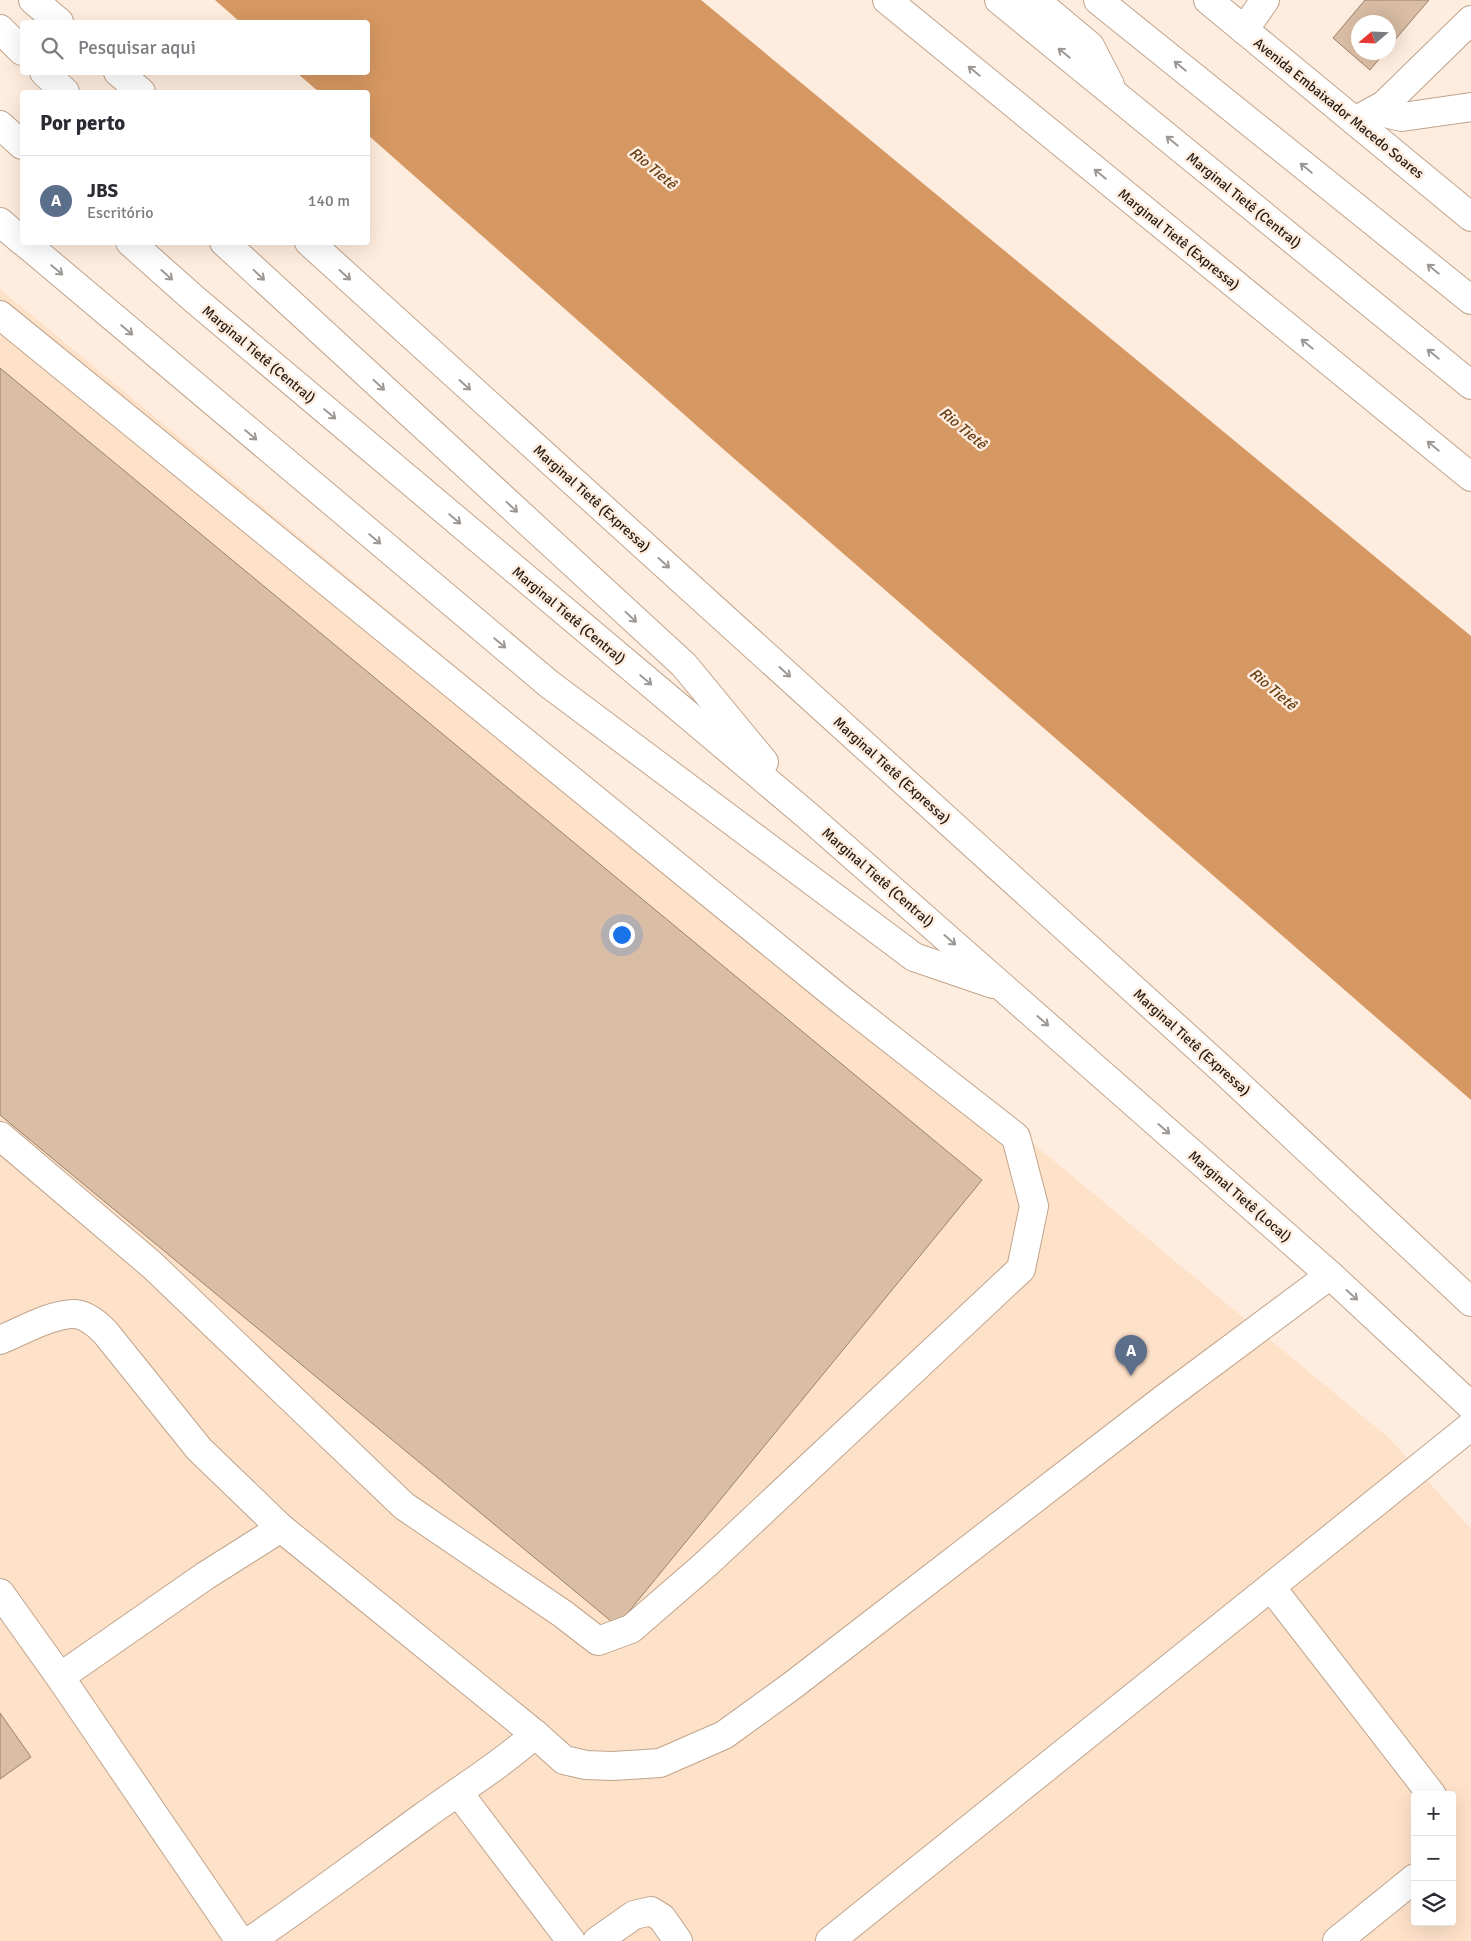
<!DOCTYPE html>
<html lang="pt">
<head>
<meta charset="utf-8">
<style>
	:root { --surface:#fff; --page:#f7f7f7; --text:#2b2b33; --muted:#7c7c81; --line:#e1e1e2; --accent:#4b5fd4 }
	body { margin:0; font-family:Signika,sans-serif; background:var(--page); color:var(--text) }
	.controls { position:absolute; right:15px; bottom:15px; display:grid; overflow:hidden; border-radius:5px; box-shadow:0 5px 20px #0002 }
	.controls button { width:45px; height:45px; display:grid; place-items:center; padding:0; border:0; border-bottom:1px solid var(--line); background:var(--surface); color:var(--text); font:25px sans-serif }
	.compass { position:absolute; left:1351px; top:15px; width:45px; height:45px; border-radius:50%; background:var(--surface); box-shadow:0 5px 20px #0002; rotate:251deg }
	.you { position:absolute; left:621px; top:934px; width:18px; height:18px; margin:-12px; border:4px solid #fff; border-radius:50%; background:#1a73e8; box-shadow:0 0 0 8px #1a73e833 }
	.badge { display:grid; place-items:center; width:32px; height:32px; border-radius:50%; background:var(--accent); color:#fff; font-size:16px; font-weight:700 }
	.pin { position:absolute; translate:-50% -41px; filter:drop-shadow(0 1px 2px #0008) }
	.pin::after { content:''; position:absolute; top:26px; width:18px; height:15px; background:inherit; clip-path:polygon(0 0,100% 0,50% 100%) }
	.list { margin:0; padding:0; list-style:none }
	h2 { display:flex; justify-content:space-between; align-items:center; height:65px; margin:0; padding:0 20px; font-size:21px }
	h2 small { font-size:16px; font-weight:400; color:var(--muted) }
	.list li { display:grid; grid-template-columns:32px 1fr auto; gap:15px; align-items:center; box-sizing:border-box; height:90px; padding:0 20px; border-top:1px solid var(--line) }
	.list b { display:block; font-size:19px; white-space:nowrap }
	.list p { margin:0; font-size:16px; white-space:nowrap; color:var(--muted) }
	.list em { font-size:16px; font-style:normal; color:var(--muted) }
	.icon { flex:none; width:28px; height:28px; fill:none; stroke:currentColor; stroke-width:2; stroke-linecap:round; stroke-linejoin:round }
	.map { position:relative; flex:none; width:1471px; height:1941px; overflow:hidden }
	.search { position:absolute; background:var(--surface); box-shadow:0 5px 20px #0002; left:20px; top:20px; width:350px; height:55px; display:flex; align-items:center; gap:12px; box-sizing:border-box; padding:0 18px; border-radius:5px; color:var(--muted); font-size:19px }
	.panel { position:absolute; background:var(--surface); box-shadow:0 5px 20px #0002; left:20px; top:90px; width:350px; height:155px; border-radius:5px }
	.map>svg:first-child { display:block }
	.built { fill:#fee1c9; fill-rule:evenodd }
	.water { fill:#d69862 }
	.building { fill:#dabda5; stroke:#9b806a }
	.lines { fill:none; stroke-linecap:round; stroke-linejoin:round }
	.minor-casing { stroke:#c0a48c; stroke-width:30 }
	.highway-casing { stroke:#c0a48c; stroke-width:30 }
	.minor { stroke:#fff; stroke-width:28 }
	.highway { stroke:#fff; stroke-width:28 }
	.oneway { stroke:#9d9894 }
	.labels { text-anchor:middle; stroke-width:5; stroke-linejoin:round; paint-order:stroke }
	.street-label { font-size:14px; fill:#251b12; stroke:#feecde }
	.water-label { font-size:15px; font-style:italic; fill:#653c12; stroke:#feecde }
</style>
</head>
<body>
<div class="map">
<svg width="1471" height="1941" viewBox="0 0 1471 1941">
	<rect width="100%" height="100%" fill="#feecde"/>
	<!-- built -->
	<path class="built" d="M 0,289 L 1390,1439 L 1471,1529 L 1471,1941 L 0,1941 ZM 1415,1795 L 1452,1795 L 1452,1922 L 1415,1922 Z"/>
	<!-- water -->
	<path class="water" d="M 215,0 L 701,0 L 1471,636 L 1471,1100 L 722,448 L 368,135 L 368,92 L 319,92 L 297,73 L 368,72 L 368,22 L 240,22 Z"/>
	<!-- building -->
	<g class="building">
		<path d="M 1365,0 L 1429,0 L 1388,48 L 1388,22 L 1358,22 L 1358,52 L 1385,52 L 1370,70 L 1333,38 Z"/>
		<path d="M 0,368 L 982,1180 L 617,1626 L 0,1115 Z"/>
		<path d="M 0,1713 L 31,1757 L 0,1779 Z"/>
	</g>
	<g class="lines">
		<!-- minor casing -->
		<g class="minor-casing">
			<g id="minor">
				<path d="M 1244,30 L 1265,0"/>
				<path d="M 1384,105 L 1389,114 L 1402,117 L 1471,107"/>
				<path d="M 1355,121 L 1384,105 L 1471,20"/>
				<path d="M 0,315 L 841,1000 L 1016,1137 L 1034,1206 L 1021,1269 L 705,1565 L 631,1629 L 598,1641 L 563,1614 L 404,1506 L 152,1265 L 0,1136"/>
				<path d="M 0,1340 C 20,1332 53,1313 75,1314 C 87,1315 97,1324 105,1332 L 199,1449 L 281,1528 L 535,1734"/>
				<path d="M 1271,1587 L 1432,1795"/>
				<path d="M 0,1593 L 60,1677 L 240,1941"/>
				<path d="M 60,1677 L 205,1576 L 281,1528"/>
				<path d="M 458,1792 L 571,1941"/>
				<path d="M 250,1941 C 309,1901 366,1858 424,1816 C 461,1789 501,1765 535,1734 L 564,1760 L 586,1765 L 613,1766 L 660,1763 L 724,1735 L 793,1685 L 1165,1398 L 1330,1275"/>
				<path d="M 597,1941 L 634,1915 L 651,1911 L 662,1918 L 678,1941"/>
				<path d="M 830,1941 L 1471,1426"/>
				<path d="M 1337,1941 L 1415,1878"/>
			</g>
		</g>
		<!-- highway casing -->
		<g class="highway-casing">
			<g id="highway">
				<path d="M 33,0 L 59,22"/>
				<path d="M 887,0 L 1471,477"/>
				<path d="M 999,0 L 1471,385"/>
				<path d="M 1035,0 L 1090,46 L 1110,85"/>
				<path d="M 1098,0 L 1471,300"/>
				<path d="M 1208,0 L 1471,217"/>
				<path d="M 0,29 L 22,51"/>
				<path d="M 44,72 L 65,92"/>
				<path d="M 118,72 L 141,92"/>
				<path d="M 0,125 L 22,145"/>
				<path d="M 0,222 L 22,241"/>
				<path d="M 24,242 L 549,684 L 914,957 L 993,984"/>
				<path d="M 130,242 L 194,299 L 808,816 L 1330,1275 L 1471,1406"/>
				<path d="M 224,242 L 684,665 L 764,762"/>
				<path d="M 309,242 L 1225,1072 L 1471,1302"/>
			</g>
		</g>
		<!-- minor -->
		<use href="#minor" class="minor"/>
		<!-- highway -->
		<use href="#highway" class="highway"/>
	</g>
	<!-- one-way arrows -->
	<defs><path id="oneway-shaft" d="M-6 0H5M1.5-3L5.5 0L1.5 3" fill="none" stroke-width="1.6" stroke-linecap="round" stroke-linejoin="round" transform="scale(1.25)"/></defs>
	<g class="oneway">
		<use href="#oneway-shaft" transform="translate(1064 53) rotate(-141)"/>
		<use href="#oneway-shaft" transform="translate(1180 66) rotate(-141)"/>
		<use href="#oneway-shaft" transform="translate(974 71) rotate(-141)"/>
		<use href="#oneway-shaft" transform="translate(1172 141) rotate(-141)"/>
		<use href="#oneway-shaft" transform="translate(1306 168) rotate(-141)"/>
		<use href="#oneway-shaft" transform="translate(1100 174) rotate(-141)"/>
		<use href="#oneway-shaft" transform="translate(1433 269) rotate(-141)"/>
		<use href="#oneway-shaft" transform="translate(57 270) rotate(40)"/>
		<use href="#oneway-shaft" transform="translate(167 275) rotate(42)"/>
		<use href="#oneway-shaft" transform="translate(259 275) rotate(43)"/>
		<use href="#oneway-shaft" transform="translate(345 275) rotate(42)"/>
		<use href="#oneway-shaft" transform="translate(127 330) rotate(40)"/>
		<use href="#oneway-shaft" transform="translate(1307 344) rotate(-141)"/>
		<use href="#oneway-shaft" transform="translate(1433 354) rotate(-141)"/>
		<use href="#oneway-shaft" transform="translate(379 385) rotate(43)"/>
		<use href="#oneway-shaft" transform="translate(465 385) rotate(42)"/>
		<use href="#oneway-shaft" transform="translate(330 414) rotate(40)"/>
		<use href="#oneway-shaft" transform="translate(251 435) rotate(40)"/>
		<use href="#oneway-shaft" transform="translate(1433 446) rotate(-141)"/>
		<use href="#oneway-shaft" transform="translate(512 507) rotate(43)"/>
		<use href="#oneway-shaft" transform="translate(455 519) rotate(40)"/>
		<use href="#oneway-shaft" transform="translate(375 539) rotate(40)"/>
		<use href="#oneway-shaft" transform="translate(664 563) rotate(42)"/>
		<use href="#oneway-shaft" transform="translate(631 617) rotate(43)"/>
		<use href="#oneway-shaft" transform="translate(500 643) rotate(40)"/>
		<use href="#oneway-shaft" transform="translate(785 672) rotate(42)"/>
		<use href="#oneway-shaft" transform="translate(646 680) rotate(40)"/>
		<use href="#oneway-shaft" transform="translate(950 940) rotate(41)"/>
		<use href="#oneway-shaft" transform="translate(1043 1021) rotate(41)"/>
		<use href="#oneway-shaft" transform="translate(1164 1129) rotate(41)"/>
		<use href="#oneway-shaft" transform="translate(1352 1295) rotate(42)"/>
	</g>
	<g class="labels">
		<!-- street labels -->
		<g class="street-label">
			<text transform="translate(1339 108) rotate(39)" y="5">Avenida Embaixador Macedo Soares</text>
			<text transform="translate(1244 200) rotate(39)" y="5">Marginal Tietê (Central)</text>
			<text transform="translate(1179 239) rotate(39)" y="5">Marginal Tietê (Expressa)</text>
			<text transform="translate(259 354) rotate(40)" y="5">Marginal Tietê (Central)</text>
			<text transform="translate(592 498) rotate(42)" y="5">Marginal Tietê (Expressa)</text>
			<text transform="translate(569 615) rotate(40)" y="5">Marginal Tietê (Central)</text>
			<text transform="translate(892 770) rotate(42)" y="5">Marginal Tietê (Expressa)</text>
			<text transform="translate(878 877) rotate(41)" y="5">Marginal Tietê (Central)</text>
			<text transform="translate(1192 1042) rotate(42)" y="5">Marginal Tietê (Expressa)</text>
			<text transform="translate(1240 1196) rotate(41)" y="5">Marginal Tietê (Local)</text>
		</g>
		<!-- water labels -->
		<g class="water-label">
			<text transform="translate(653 168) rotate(40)" y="5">Rio Tietê</text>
			<text transform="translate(963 428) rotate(40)" y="5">Rio Tietê</text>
			<text transform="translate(1273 689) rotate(40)" y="5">Rio Tietê</text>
		</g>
	</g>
</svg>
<div class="controls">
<button>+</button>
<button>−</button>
<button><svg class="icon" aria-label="layers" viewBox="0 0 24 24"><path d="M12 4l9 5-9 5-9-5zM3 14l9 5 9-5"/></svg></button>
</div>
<svg class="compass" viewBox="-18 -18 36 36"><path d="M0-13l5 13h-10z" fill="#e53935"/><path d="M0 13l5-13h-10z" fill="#7c7c81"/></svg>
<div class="you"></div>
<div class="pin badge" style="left:1131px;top:1376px;background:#5c6f8a">A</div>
<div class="search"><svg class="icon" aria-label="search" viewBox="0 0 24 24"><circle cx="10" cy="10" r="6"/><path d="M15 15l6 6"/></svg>Pesquisar aqui</div>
<section class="panel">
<h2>Por perto<small></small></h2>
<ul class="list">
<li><span class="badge" style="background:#5c6f8a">A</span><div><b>JBS</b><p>Escritório</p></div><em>140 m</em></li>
</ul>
</section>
</div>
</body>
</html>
